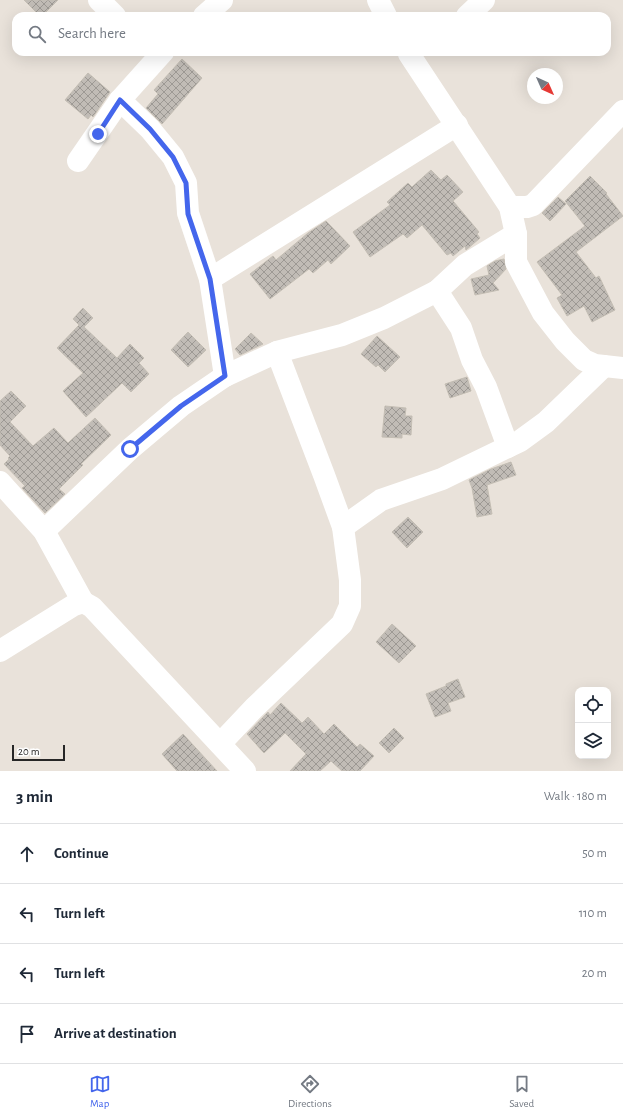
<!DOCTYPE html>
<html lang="en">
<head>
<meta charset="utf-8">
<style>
	:root { --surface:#fff; --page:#f6f6f7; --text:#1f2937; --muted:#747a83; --line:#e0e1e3; --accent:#4466ec }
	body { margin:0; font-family:"Alegreya Sans",sans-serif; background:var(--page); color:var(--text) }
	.controls { position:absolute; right:12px; bottom:12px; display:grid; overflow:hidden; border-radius:8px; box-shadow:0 4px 16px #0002 }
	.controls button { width:36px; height:36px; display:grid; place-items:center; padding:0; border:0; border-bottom:1px solid var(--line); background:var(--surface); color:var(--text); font:20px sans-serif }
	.compass { position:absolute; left:527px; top:68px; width:36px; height:36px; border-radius:50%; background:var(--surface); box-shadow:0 4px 16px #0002; rotate:135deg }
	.scale { position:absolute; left:12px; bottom:10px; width:53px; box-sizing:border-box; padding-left:4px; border:2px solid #272727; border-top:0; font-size:11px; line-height:14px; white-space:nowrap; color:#272727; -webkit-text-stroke:3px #fff; paint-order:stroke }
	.stop { position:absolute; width:12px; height:12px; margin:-9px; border:3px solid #4466ec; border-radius:50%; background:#fff }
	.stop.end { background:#4466ec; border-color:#fff; box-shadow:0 1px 4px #0008 }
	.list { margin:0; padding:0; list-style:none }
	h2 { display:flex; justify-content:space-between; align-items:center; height:52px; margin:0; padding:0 16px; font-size:17px }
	h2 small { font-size:13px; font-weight:400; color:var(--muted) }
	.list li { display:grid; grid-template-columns:26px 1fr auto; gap:12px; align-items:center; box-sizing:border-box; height:60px; padding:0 16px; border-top:1px solid var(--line) }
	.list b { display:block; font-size:15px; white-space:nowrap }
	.list em { font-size:13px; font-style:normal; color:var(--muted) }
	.icon { flex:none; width:22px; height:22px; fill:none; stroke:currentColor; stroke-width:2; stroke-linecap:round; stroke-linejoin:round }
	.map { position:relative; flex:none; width:623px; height:771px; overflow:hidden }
	.search { position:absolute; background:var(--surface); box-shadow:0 4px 16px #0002; left:12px; right:12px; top:12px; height:44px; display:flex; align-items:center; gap:10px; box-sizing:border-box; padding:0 14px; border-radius:12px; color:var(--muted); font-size:15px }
	.sheet { height:292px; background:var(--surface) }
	nav { display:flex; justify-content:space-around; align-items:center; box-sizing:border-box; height:56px; border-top:1px solid var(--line); background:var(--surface); font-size:11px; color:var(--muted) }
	nav a { display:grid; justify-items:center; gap:2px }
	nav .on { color:var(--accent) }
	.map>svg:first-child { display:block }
	.building { fill:url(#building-cross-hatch); stroke:#c4beb4 }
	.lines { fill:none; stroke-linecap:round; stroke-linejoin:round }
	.minor { stroke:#fff; stroke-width:22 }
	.route { stroke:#4466ec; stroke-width:5 }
</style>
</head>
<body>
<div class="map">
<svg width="623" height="771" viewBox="0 0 623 771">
	<defs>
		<pattern id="building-cross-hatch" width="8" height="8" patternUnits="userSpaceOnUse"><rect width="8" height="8" fill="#c1bcb6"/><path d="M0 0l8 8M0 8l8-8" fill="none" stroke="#9d9994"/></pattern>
	</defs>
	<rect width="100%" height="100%" fill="#e9e2da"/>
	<!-- building -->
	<g class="building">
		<path d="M 24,0 L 58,0 L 42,16 L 40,16 Z"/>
		<path d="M 182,59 L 202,78 L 162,124 L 146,108 L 158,94 L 154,90 Z"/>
		<path d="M 88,73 L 110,92 L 93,117 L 91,115 L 88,119 L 65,100 Z"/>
		<path d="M 431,170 L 441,180 L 447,175 L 463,192 L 453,201 L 479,232 L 477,234 L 480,238 L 466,250 L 465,246 L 453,256 L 451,253 L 447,255 L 422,225 L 407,238 L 403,234 L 370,257 L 353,232 L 390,205 L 387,202 L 408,183 L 412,187 Z"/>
		<path d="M 590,176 L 607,193 L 606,194 L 623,216 L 576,252 L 596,278 L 599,276 L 615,310 L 592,322 L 584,306 L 567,316 L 557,298 L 562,295 L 537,262 L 585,226 L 565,201 Z"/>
		<path d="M 558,197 L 566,204 L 550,221 L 542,213 Z"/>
		<path d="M 326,221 L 350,246 L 331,264 L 328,260 L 313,273 L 309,269 L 270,299 L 250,274 L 273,256 L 276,260 L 308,233 Z"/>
		<path d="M 504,259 L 506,269 L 493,283 L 499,290 L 475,295 L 471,279 L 489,275 L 487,266 L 495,261 Z"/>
		<path d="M 83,308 L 93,318 L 84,327 L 117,358 L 130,344 L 144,358 L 139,363 L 149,374 L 131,392 L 122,383 L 86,417 L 63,391 L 83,373 L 57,348 L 79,325 L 73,319 Z"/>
		<path d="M 188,332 L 206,350 L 188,367 L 171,350 Z"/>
		<path d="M 251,333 L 263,344 L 240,355 L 235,349 Z"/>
		<path d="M 377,336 L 400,357 L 385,372 L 378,365 L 376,367 L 361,354 Z"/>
		<path d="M 467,377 L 471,391 L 450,398 L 445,384 Z"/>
		<path d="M 11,391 L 26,406 L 10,422 L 33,446 L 54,428 L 68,443 L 95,418 L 111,435 L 81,464 L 83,465 L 59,489 L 65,494 L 45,513 L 22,488 L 25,486 L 4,464 L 9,459 L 8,458 L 10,456 L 0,445 L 0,401 Z"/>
		<path d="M 385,406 L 406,408 L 405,416 L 412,416 L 411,435 L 402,434 L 402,438 L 382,437 Z"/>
		<path d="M 511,462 L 516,475 L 487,485 L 492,514 L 477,517 L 472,488 L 469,480 L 491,469 Z"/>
		<path d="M 408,517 L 423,532 L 407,548 L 392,532 Z"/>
		<path d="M 392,624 L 416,646 L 399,663 L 376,642 Z"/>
		<path d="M 458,679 L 465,697 L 448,703 L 451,711 L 435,717 L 426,694 L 446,686 L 446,684 Z"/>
		<path d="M 281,703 L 302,723 L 308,717 L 324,734 L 334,724 L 357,747 L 360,744 L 374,756 L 360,771 L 342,771 L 331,761 L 320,771 L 290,771 L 306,754 L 285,733 L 264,753 L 247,734 L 268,712 L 270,715 Z"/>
		<path d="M 394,728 L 404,738 L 389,753 L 379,743 Z"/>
		<path d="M 183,734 L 217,771 L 177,771 L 162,754 Z"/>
	</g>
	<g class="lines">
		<!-- minor -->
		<g class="minor">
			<path d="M 99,0 L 115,16"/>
			<path d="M 378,0 L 386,16"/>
			<path d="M 204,16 L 222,0"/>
			<path d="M 467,16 L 484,0"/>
			<path d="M 409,54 L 510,207 L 516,234 L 516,262 L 543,313 L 565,341 L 584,360 L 595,365 L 623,368"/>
			<path d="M 120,100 L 150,129 L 173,157 L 186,183 L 188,213 L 210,279 L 225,376"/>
			<path d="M 78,161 L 120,100 L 163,52"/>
			<path d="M 510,207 L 527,207 L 533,205 L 623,111"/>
			<path d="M 210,279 L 457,125"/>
			<path d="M 437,291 L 461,328 L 472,360 L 486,387 L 508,447"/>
			<path d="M 0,482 L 44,531 L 83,602"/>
			<path d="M 343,527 L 381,500 L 442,479 L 520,441 L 546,422 L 604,366"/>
			<path d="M 44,531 L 130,449 L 181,406 L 225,376 L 277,352 L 342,335 L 384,318 L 437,291 L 465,265 L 516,234"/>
			<path d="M 0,651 L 74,605 L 83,602 L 92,607 L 245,771"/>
			<path d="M 220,744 L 254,708 L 342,624 L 350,606 L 350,580 L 343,527 L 324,475 L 277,352"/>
		</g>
	</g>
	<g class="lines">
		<!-- route -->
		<path class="route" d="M 98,134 L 120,100 L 150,129 L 173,157 L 186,183 L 188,214 L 210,279 L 225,376 L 181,406 L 130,449"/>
	</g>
</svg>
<div class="controls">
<button><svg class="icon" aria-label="locate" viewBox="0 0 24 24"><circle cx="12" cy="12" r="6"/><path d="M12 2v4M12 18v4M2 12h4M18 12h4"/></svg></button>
<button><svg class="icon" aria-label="layers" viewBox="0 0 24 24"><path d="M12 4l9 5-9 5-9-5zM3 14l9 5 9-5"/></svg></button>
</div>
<svg class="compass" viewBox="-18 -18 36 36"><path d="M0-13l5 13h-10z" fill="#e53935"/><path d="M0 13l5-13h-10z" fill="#747a83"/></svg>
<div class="scale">20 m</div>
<div class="stop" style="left:130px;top:449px"></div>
<div class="stop end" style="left:98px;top:134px"></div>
<div class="search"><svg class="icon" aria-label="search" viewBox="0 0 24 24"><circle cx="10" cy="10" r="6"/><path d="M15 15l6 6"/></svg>Search here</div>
</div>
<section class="sheet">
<h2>3 min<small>Walk · 180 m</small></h2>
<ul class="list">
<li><svg class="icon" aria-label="ahead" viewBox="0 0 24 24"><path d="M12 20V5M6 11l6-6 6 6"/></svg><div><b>Continue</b></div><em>50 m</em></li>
<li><svg class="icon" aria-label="left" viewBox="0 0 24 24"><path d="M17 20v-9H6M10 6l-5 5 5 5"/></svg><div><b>Turn left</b></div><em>110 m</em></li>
<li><svg class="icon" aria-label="left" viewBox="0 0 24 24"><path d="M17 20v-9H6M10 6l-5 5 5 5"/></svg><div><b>Turn left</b></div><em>20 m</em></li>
<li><svg class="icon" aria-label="arrive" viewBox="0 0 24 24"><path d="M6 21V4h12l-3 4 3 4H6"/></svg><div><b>Arrive at destination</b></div></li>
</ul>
</section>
<nav>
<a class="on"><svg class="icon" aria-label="map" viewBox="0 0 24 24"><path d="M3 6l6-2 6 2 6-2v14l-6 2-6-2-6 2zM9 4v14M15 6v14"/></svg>Map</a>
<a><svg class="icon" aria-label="directions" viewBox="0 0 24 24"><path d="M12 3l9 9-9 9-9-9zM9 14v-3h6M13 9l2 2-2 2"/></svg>Directions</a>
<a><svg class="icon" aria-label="saved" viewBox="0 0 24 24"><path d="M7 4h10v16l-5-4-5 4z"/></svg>Saved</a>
</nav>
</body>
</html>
